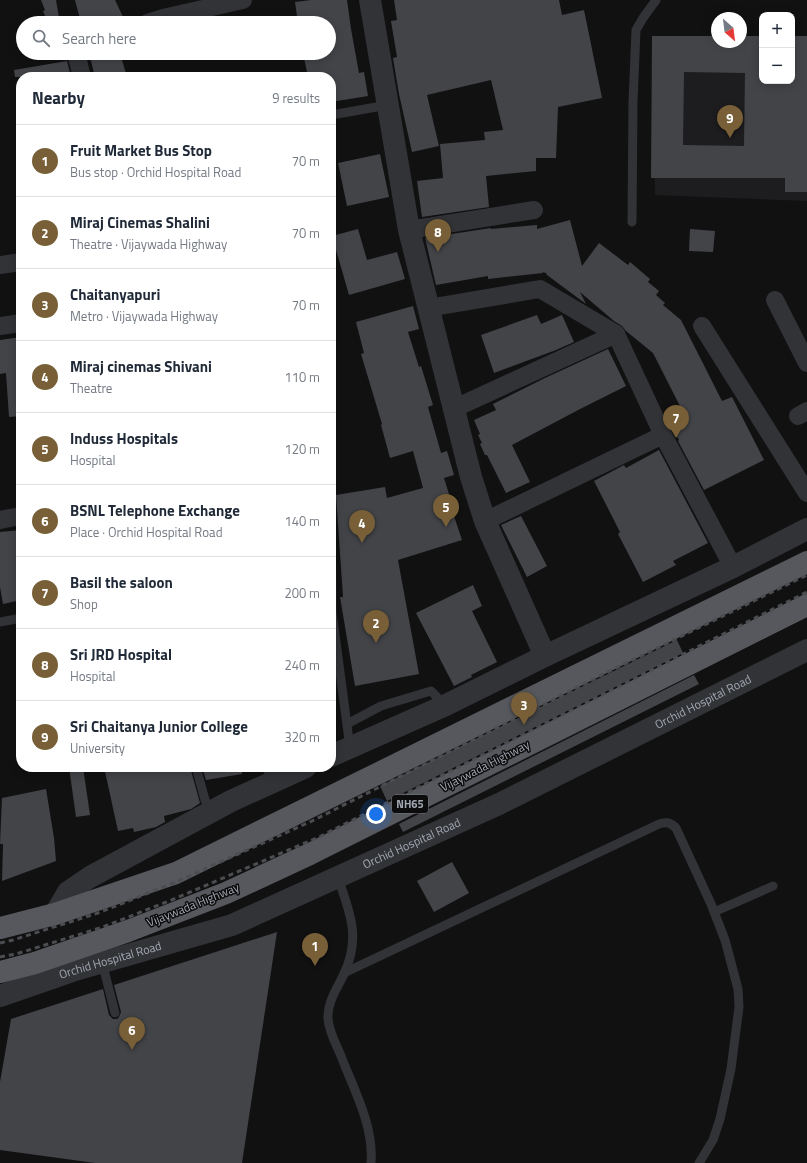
<!DOCTYPE html>
<html lang="en">
<head>
<meta charset="utf-8">
<style>
	:root { --surface:#fff; --page:#f6f6f7; --text:#1f2937; --muted:#747a83; --line:#e0e1e3; --accent:#785f37 }
	body { margin:0; font-family:"Titillium Web",sans-serif; background:var(--page); color:var(--text) }
	.controls { position:absolute; right:12px; top:12px; display:grid; overflow:hidden; border-radius:8px; box-shadow:0 2px 10px #0003 }
	.controls button { width:36px; height:36px; display:grid; place-items:center; padding:0; border:0; border-bottom:1px solid var(--line); background:var(--surface); color:var(--text); font:20px sans-serif }
	.compass { position:absolute; left:711px; top:12px; width:36px; height:36px; border-radius:50%; background:var(--surface); box-shadow:0 2px 10px #0003; rotate:152deg }
	.you { position:absolute; left:376px; top:814px; width:14px; height:14px; margin:-10px; border:3px solid #fff; border-radius:50%; background:#1a73e8; box-shadow:0 0 0 6px #1a73e833 }
	.badge { display:grid; place-items:center; width:26px; height:26px; border-radius:50%; background:var(--accent); color:#fff; font-size:13px; font-weight:700 }
	.pin { position:absolute; translate:-50% -33px; filter:drop-shadow(0 1px 2px #0008) }
	.pin::after { content:''; position:absolute; top:21px; width:14px; height:12px; background:inherit; clip-path:polygon(0 0,100% 0,50% 100%) }
	.list { margin:0; padding:0; list-style:none }
	h2 { display:flex; justify-content:space-between; align-items:center; height:52px; margin:0; padding:0 16px; font-size:17px }
	h2 small { font-size:13px; font-weight:400; color:var(--muted) }
	.list li { display:grid; grid-template-columns:26px 1fr auto; gap:12px; align-items:center; box-sizing:border-box; height:72px; padding:0 16px; border-top:1px solid var(--line) }
	.list b { display:block; font-size:15px; white-space:nowrap }
	.list p { margin:0; font-size:13px; white-space:nowrap; color:var(--muted) }
	.list em { font-size:13px; font-style:normal; color:var(--muted) }
	.icon { flex:none; width:22px; height:22px; fill:none; stroke:currentColor; stroke-width:2; stroke-linecap:round; stroke-linejoin:round }
	.map { position:relative; flex:none; width:807px; height:1163px; overflow:hidden }
	.search { position:absolute; background:var(--surface); box-shadow:0 2px 10px #0003; left:16px; top:16px; width:320px; height:44px; display:flex; align-items:center; gap:10px; box-sizing:border-box; padding:0 14px; border-radius:22px; color:var(--muted); font-size:15px }
	.panel { position:absolute; background:var(--surface); box-shadow:0 2px 10px #0003; left:16px; top:72px; width:320px; height:700px; border-radius:16px }
	.map>svg:first-child { display:block }
	.built { fill:#1d1d1f }
	.building { fill:#424448; fill-rule:evenodd }
	.lines { fill:none; stroke-linecap:round; stroke-linejoin:round }
	.service { stroke:#323337; stroke-width:9 }
	.minor { stroke:#323337; stroke-width:18 }
	.tertiary { stroke:#323337; stroke-width:22 }
	.trunk { stroke:#56585e; stroke-width:22 }
	.rail { stroke:#4b4d51; stroke-width:3; stroke-dasharray:5 4; stroke-linecap:butt }
	.labels { text-anchor:middle; stroke-width:3; stroke-linejoin:round; paint-order:stroke }
	.shield { fill:#0c0c0d; stroke:#767980; stroke-width:1 }
	.shield-label { font-size:11px; font-weight:bold; fill:#a3a8b2 }
	.street-label { font-size:12px; fill:#a3a8b2; stroke:#0c0c0d }
</style>
</head>
<body>
<div class="map">
<svg width="807" height="1163" viewBox="0 0 807 1163">
	<rect width="100%" height="100%" fill="#111112"/>
	<!-- built -->
	<path class="built" d="M 652,37 L 717,42 L 741,42 L 762,81 L 792,81 L 807,40 L 807,201 L 655,195 Z"/>
	<!-- building -->
	<g class="building">
		<path d="M 41,0 L 56,0 L 60,23 L 48,23 L 43,11 L 45,10 Z"/>
		<path d="M 75,0 L 115,0 L 124,19 L 116,23 L 81,23 Z"/>
		<path d="M 311,0 L 347,0 L 351,29 L 359,73 L 364,72 L 368,96 L 331,102 L 331,77 L 308,77 L 303,53 L 329,53 L 329,23 L 298,23 L 295,2 Z"/>
		<path d="M 394,0 L 559,0 L 562,15 L 584,10 L 602,98 L 558,107 L 556,158 L 536,158 L 536,171 L 486,176 L 489,207 L 422,217 L 417,181 L 443,178 L 440,144 L 485,140 L 484,132 L 503,130 L 491,80 L 427,95 L 439,146 L 412,152 L 399,94 L 393,58 L 397,57 L 391,21 L 397,20 Z"/>
		<path d="M 652,36 L 717,36 L 717,42 L 741,42 L 741,36 L 762,36 L 762,81 L 792,81 L 792,36 L 807,36 L 807,192 L 785,192 L 785,178 L 651,178 ZM 684,72 L 745,73 L 744,146 L 683,145 Z"/>
		<path d="M 89,53 L 120,53 L 127,77 L 95,77 Z"/>
		<path d="M 67,61 L 71,77 L 15,77 L 14,70 Z"/>
		<path d="M 380,154 L 389,197 L 347,206 L 338,163 Z"/>
		<path d="M 570,220 L 582,266 L 599,243 L 628,265 L 630,262 L 650,279 L 648,282 L 659,291 L 656,295 L 665,303 L 663,305 L 681,320 L 722,401 L 732,397 L 764,460 L 704,490 L 678,441 L 679,440 L 672,427 L 687,420 L 653,353 L 626,331 L 622,326 L 614,321 L 580,292 L 586,304 L 547,275 L 546,273 L 542,272 L 543,273 L 488,279 L 488,276 L 436,285 L 425,238 L 491,228 L 491,229 L 537,225 L 537,229 Z"/>
		<path d="M 358,229 L 367,260 L 397,252 L 405,279 L 349,295 L 332,236 Z"/>
		<path d="M 690,229 L 715,231 L 713,252 L 689,251 Z"/>
		<path d="M 413,306 L 419,329 L 408,332 L 419,367 L 421,366 L 433,405 L 428,407 L 441,453 L 447,451 L 454,475 L 444,478 L 452,504 L 450,504 L 462,540 L 398,560 L 419,674 L 355,686 L 340,597 L 343,597 L 336,495 L 385,487 L 387,498 L 423,488 L 413,451 L 390,458 L 381,425 L 382,424 L 361,354 L 364,353 L 356,322 Z"/>
		<path d="M 537,315 L 541,324 L 562,315 L 574,342 L 556,350 L 494,373 L 481,335 Z"/>
		<path d="M 21,337 L 21,416 L 9,417 L 6,373 L 0,374 L 0,340 Z"/>
		<path d="M 608,349 L 626,386 L 582,408 L 512,445 L 530,482 L 506,493 L 487,455 L 485,455 L 480,444 L 482,443 L 478,435 L 480,434 L 474,420 L 496,410 L 493,404 L 545,378 Z"/>
		<path d="M 659,450 L 708,543 L 673,561 L 676,565 L 643,582 L 618,534 L 620,532 L 594,481 L 624,465 L 626,468 Z"/>
		<path d="M 521,516 L 547,566 L 527,577 L 501,525 Z"/>
		<path d="M 21,530 L 21,600 L 3,604 L 0,587 L 0,532 Z"/>
		<path d="M 473,585 L 482,606 L 472,611 L 497,662 L 471,675 L 472,677 L 454,686 L 416,613 Z"/>
		<path d="M 677,640 L 683,653 L 387,801 L 380,786 Z"/>
		<path d="M 694,675 L 699,684 L 403,832 L 399,824 Z"/>
		<path d="M 69,767 L 83,767 L 90,815 L 76,817 Z"/>
		<path d="M 104,767 L 190,767 L 200,803 L 191,809 L 164,816 L 165,822 L 156,827 L 134,832 L 133,828 L 118,831 Z"/>
		<path d="M 202,767 L 242,767 L 242,774 L 206,780 Z"/>
		<path d="M 46,789 L 54,838 L 56,861 L 2,881 L 3,844 L 0,844 L 2,798 Z"/>
		<path d="M 452,862 L 469,893 L 434,912 L 417,881 Z"/>
		<path d="M 277,932 L 242,1163 L 95,1163 L 0,1150 L 0,1082 L 11,1019 L 103,989 L 109,1015 L 113,1019 L 117,1019 L 119,1017 L 121,1012 L 114,985 Z"/>
	</g>
	<g class="lines">
		<!-- service -->
		<g class="service">
			<path d="M 331,115 L 388,105"/>
			<path d="M 632,222 L 633,102 L 636,30 L 643,18 L 656,0"/>
			<path d="M 331,497 L 332,612 L 350,748"/>
			<path d="M 0,622 L 21,618"/>
			<path d="M 347,724 L 381,706 L 431,691 L 445,705"/>
			<path d="M 196,767 L 205,800 L 212,812"/>
			<path d="M 267,767 L 271,783"/>
			<path d="M 338,878 C 350,913 361,937 344,974 C 337,989 327,1002 328,1019 C 329,1032 336,1044 341,1056 C 354,1090 374,1126 371,1163"/>
			<path d="M 714,912 L 773,886"/>
			<path d="M 102,962 L 115,1013"/>
			<path d="M 344,973 L 659,824 C 667,822 670,822 676,828 L 711,904 L 725,940 L 738,989 L 739,1007 L 731,1069 L 720,1119 L 713,1140 L 699,1163"/>
		</g>
		<!-- minor -->
		<g class="minor">
			<path d="M 147,23 L 163,18 L 243,0"/>
			<path d="M 76,53 L 82,77"/>
			<path d="M 409,230 L 534,210"/>
			<path d="M 0,265 L 21,262"/>
			<path d="M 775,300 L 807,363"/>
			<path d="M 428,308 L 540,289 L 616,334 L 663,435 L 733,567"/>
			<path d="M 0,326 L 21,323"/>
			<path d="M 702,326 L 807,493"/>
			<path d="M 453,409 L 616,334"/>
			<path d="M 798,416 L 807,411"/>
			<path d="M 0,520 L 21,516"/>
			<path d="M 485,521 L 663,435"/>
		</g>
		<!-- tertiary -->
		<g class="tertiary">
			<path d="M 370,0 L 409,230 L 471,477 L 485,521 L 545,656"/>
			<path d="M 331,756 L 446,705 L 545,656 L 733,567 L 807,529"/>
			<path d="M 55,914 L 68,892 L 90,877 L 231,801 L 306,767"/>
			<path id="s1" d="M 0,996 L 72,971 L 232,925 L 499,804 L 807,650"/>
		</g>
		<!-- trunk -->
		<g class="trunk">
			<path d="M 0,928 L 55,914 L 176,873 L 807,562"/>
			<path d="M 0,972 L 35,963 L 128,931 L 226,893 L 310,854 L 807,605"/>
		</g>
		<!-- rail -->
		<g class="rail">
			<path d="M 0,943 L 13,940 L 98,913 L 171,884 L 312,821 L 612,670 L 807,575"/>
			<path d="M 0,957 L 16,954 L 103,927 L 174,899 L 319,837 L 807,592"/>
		</g>
	</g>
	<g class="labels">
		<!-- shield labels -->
		<rect class="shield" x="392" y="795" width="36" height="18" rx="3"/>
		<g class="shield-label">
			<text x="410" y="808">NH65</text>
		</g>
		<!-- street labels -->
		<g class="street-label">
			<text dy="4" stroke="none"><textPath href="#s1" startOffset="764">Orchid Hospital Road</textPath></text>
			<text transform="translate(485 766) rotate(-27)" y="4">Vijaywada Highway</text>
			<text dy="4" stroke="none"><textPath href="#s1" startOffset="440">Orchid Hospital Road</textPath></text>
			<text transform="translate(193 905) rotate(-22)" y="4">Vijaywada Highway</text>
			<text dy="4" stroke="none"><textPath href="#s1" startOffset="116">Orchid Hospital Road</textPath></text>
		</g>
	</g>
</svg>
<div class="controls">
<button>+</button>
<button>−</button>
</div>
<svg class="compass" viewBox="-18 -18 36 36"><path d="M0-13l5 13h-10z" fill="#e53935"/><path d="M0 13l5-13h-10z" fill="#747a83"/></svg>
<div class="you"></div>
<div class="pin badge" style="left:315px;top:966px">1</div>
<div class="pin badge" style="left:376px;top:643px">2</div>
<div class="pin badge" style="left:524px;top:725px">3</div>
<div class="pin badge" style="left:362px;top:543px">4</div>
<div class="pin badge" style="left:446px;top:527px">5</div>
<div class="pin badge" style="left:132px;top:1050px">6</div>
<div class="pin badge" style="left:676px;top:438px">7</div>
<div class="pin badge" style="left:438px;top:252px">8</div>
<div class="pin badge" style="left:730px;top:138px">9</div>
<div class="search"><svg class="icon" aria-label="search" viewBox="0 0 24 24"><circle cx="10" cy="10" r="6"/><path d="M15 15l6 6"/></svg>Search here</div>
<section class="panel">
<h2>Nearby<small>9 results</small></h2>
<ul class="list">
<li><span class="badge">1</span><div><b>Fruit Market Bus Stop</b><p>Bus stop · Orchid Hospital Road</p></div><em>70 m</em></li>
<li><span class="badge">2</span><div><b>Miraj Cinemas Shalini</b><p>Theatre · Vijaywada Highway</p></div><em>70 m</em></li>
<li><span class="badge">3</span><div><b>Chaitanyapuri</b><p>Metro · Vijaywada Highway</p></div><em>70 m</em></li>
<li><span class="badge">4</span><div><b>Miraj cinemas Shivani</b><p>Theatre</p></div><em>110 m</em></li>
<li><span class="badge">5</span><div><b>Induss Hospitals</b><p>Hospital</p></div><em>120 m</em></li>
<li><span class="badge">6</span><div><b>BSNL Telephone Exchange</b><p>Place · Orchid Hospital Road</p></div><em>140 m</em></li>
<li><span class="badge">7</span><div><b>Basil the saloon</b><p>Shop</p></div><em>200 m</em></li>
<li><span class="badge">8</span><div><b>Sri JRD Hospital</b><p>Hospital</p></div><em>240 m</em></li>
<li><span class="badge">9</span><div><b>Sri Chaitanya Junior College</b><p>University</p></div><em>320 m</em></li>
</ul>
</section>
</div>
</body>
</html>
